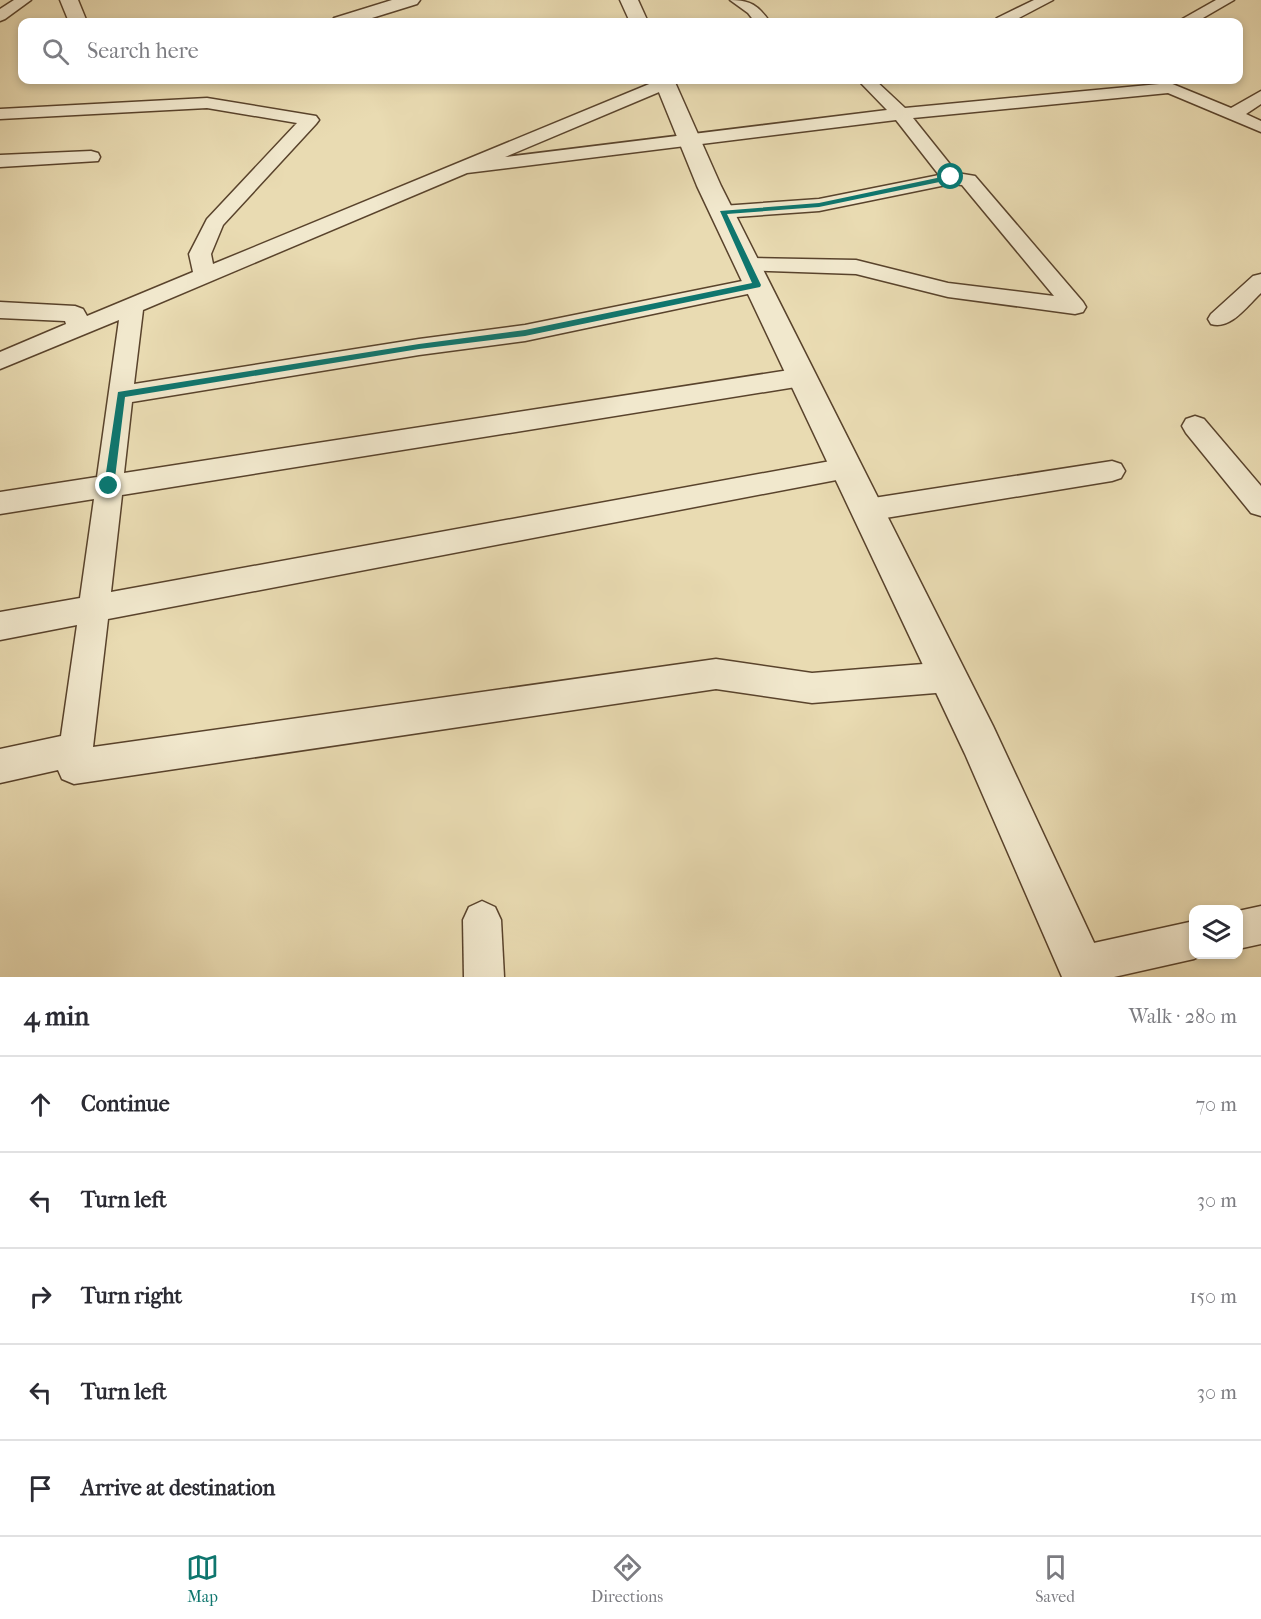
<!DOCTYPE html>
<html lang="en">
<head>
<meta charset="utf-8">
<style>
	:root { --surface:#fff; --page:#f2f2f3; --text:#2b2b33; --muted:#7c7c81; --line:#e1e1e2; --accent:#0f766e }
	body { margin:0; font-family:"IM FELL French Canon",serif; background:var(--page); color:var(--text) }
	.controls { position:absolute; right:18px; bottom:18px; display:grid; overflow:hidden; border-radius:12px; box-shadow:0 3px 9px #0003 }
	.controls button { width:54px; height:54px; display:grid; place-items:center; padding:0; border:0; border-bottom:2px solid var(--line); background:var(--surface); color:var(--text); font:30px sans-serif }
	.stop { position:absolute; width:18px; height:18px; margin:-14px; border:4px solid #0f766e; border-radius:50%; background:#fff }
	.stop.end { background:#0f766e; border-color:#fff; box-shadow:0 2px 6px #0008 }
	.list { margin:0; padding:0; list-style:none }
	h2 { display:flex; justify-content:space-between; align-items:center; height:78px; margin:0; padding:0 24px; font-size:26px }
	h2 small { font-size:20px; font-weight:400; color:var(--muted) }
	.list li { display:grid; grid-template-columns:39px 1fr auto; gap:18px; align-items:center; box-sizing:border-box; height:96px; padding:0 24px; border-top:2px solid var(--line) }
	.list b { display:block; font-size:22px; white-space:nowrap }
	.list em { font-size:20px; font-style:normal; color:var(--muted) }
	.icon { flex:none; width:33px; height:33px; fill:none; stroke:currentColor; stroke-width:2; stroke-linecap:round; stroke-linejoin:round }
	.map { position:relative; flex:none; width:1261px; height:977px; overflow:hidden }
	.search { position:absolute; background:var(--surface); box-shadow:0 3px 9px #0003; left:18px; right:18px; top:18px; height:66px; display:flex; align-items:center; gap:15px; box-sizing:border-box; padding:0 21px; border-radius:12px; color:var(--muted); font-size:22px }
	.sheet { height:558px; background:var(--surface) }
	nav { display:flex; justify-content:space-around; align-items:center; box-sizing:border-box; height:84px; border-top:2px solid var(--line); background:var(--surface); font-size:16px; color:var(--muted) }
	nav a { display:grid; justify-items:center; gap:3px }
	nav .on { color:var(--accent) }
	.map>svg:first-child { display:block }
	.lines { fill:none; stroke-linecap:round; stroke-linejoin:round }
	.minor-casing { stroke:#59432c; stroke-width:3 }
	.tertiary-casing { stroke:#59432c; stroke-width:3 }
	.minor { fill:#f1e8cd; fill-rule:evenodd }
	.tertiary { fill:#f1e8cd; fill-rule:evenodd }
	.route { fill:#0f766e }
</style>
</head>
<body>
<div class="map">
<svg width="1261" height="977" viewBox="0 0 1261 977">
	<rect width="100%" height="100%" fill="#e9dbb2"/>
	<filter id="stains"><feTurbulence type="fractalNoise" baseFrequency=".00333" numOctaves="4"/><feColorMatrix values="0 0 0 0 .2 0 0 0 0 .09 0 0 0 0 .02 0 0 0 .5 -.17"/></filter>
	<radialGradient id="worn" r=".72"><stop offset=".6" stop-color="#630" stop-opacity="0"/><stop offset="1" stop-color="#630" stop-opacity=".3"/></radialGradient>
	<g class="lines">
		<!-- minor casing -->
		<g class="minor-casing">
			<g id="minor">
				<path d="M 14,0 L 31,0 L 5,19 L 0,21 L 0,9 Z"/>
				<path d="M 730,0 C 750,0 758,5 770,22 L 755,22 L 748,13 Z"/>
				<path d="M 1034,0 L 1053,0 L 1011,22 L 994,21 L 997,18 Z"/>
				<path d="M 1216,0 L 1234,0 L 1196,22 L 1177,22 Z"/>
				<path d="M 659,80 L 671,80 L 673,83 L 671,87 L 505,157 L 887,110 L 858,80 L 875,80 L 905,108 L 1170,83 L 1231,108 L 1261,91 L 1261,104 L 1246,114 L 1261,121 L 1261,132 L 1168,93 L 913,118 L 957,173 L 975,176 L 1083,302 L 1086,307 L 1083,312 L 1075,314 L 948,297 L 856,274 L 740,270 L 737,265 L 740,260 L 748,258 L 856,260 L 948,283 L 1054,296 L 962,185 L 951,184 L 819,211 L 722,218 L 715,216 L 712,212 L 715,208 L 722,206 L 819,199 L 939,175 L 896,120 L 467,173 L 143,310 L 134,384 L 419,339 L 525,325 L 757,278 L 765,280 L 768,285 L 765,290 L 757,292 L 525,341 L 419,355 L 132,402 L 124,473 L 802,368 L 811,371 L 814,377 L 811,383 L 802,386 L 122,495 L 111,592 L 847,458 L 856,461 L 860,468 L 856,475 L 847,478 L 108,619 L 93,747 L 716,659 L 812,673 L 948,662 L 959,666 L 964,677 L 959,688 L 948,692 L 812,703 L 716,689 L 74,784 L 62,779 L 58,770 L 0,783 L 0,749 L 61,736 L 77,625 L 0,640 L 0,612 L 80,598 L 94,499 L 0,514 L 0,492 L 97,477 L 119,320 L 0,369 L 0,352 L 66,324 L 65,321 L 0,318 L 0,302 L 75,306 L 83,309 L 87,316 L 193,272 L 189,254 L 207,219 L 297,123 L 207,108 L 0,119 L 0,109 L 207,98 L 316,116 L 319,120 L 316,124 L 223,225 L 211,254 L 213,264 Z"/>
				<path d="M 91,151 L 98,153 L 100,157 L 98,161 L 0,167 L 0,155 Z"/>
				<path d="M 1261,274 L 1261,293 C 1247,306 1231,330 1211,324 L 1208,319 L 1211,314 L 1253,276 Z"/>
				<path d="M 1195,416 L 1204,419 L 1261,486 L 1261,516 L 1251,513 L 1186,433 L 1182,426 L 1186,419 Z"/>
				<path d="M 1112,461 L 1121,464 L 1125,471 L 1121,478 L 1112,481 L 867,521 L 857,518 L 853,510 L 857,502 L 867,499 Z"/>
				<path d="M 482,901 L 495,907 L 501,920 L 504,977 L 464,977 L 463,920 L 469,907 Z"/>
				<path d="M 1261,906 L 1261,944 L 1238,949 L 1238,911 Z"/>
				<path d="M 1194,921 L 1194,954 L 1205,954 L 1194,959 L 1114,977 L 1065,977 L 1061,965 L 1066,951 L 1080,946 Z"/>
			</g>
		</g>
		<!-- tertiary casing -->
		<g class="tertiary-casing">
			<g id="tertiary">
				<path d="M 60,0 L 78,0 L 87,22 L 69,22 Z"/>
				<path d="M 392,0 L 420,0 L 417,4 L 359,22 L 332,22 L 334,18 Z"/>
				<path d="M 620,0 L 638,0 L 648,22 L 630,22 Z"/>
				<path d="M 654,80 L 674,80 L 721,186 L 993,726 L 1110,977 L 1062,977 L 965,754 L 697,186 Z"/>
			</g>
		</g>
		<!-- minor -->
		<use href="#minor" class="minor"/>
		<!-- tertiary -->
		<use href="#tertiary" class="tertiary"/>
	</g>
	<!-- route -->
	<path class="route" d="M 951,175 L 954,179 L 819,207 L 727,214 L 761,285 L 760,287 L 525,336 L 419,349 L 125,397 L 114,486 L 109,490 L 104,486 L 118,392 L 419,344 L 525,330 L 752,283 L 720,211 L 819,203 Z"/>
	<rect width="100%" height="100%" filter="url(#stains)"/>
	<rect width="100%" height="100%" fill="url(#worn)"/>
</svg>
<div class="controls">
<button><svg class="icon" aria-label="layers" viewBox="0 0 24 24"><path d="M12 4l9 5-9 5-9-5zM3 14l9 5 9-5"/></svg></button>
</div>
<div class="stop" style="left:951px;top:177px"></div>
<div class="stop end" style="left:109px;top:486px"></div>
<div class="search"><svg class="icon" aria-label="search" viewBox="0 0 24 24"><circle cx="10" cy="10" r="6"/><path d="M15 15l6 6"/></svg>Search here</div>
</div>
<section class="sheet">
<h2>4 min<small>Walk · 280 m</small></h2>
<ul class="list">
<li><svg class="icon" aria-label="ahead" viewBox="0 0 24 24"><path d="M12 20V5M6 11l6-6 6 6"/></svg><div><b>Continue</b></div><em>70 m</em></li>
<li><svg class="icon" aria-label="left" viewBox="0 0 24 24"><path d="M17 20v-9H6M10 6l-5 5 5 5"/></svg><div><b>Turn left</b></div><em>30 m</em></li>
<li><svg class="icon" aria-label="right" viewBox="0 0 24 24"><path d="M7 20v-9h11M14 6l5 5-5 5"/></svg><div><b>Turn right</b></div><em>150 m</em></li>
<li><svg class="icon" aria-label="left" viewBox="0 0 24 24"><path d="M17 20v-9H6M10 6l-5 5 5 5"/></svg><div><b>Turn left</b></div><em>30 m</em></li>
<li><svg class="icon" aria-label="arrive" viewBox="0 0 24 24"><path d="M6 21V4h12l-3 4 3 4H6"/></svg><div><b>Arrive at destination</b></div></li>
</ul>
</section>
<nav>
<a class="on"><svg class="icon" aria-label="map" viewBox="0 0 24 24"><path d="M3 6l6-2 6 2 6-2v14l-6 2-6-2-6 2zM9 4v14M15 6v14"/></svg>Map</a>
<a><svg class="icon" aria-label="directions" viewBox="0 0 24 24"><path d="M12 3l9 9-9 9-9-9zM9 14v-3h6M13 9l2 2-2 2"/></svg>Directions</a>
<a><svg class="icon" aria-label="saved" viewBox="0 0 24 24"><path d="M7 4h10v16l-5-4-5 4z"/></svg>Saved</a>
</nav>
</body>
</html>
